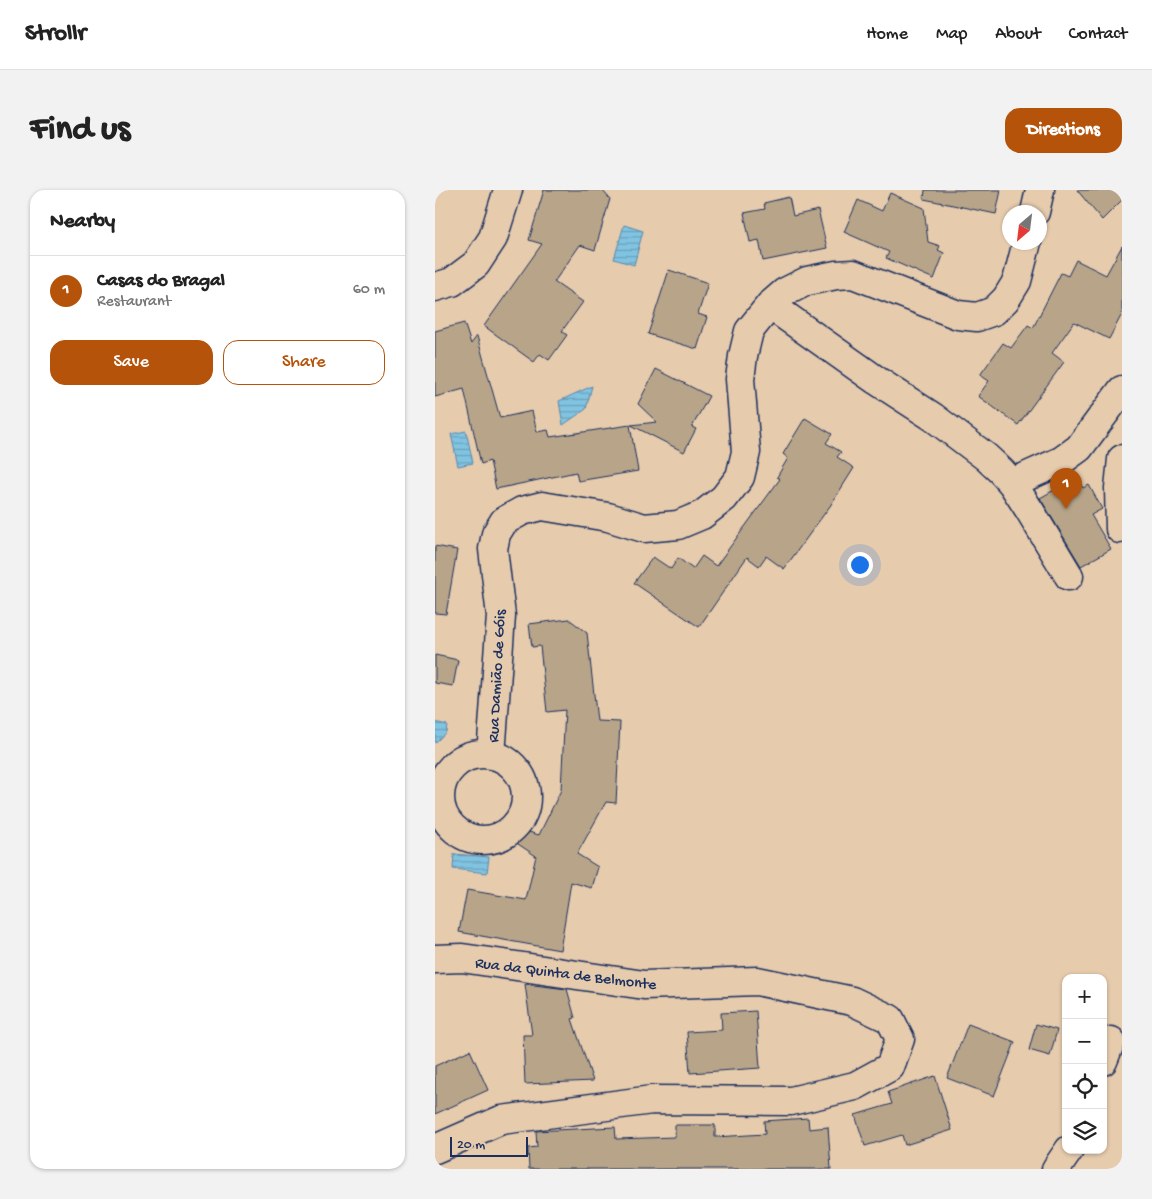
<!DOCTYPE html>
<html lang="en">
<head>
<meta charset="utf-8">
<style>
	:root { --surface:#fff; --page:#f2f2f2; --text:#222; --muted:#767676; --line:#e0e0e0; --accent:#b45309 }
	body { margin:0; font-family:"Gochi Hand",sans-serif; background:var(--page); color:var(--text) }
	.controls { position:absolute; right:15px; bottom:15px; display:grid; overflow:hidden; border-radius:10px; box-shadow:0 1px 4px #0004 }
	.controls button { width:45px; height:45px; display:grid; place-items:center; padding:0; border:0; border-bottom:1px solid var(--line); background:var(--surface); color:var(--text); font:25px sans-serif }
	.compass { position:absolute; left:567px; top:15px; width:45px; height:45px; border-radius:50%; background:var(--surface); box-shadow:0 1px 4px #0004; rotate:208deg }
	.scale { position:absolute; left:15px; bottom:12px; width:78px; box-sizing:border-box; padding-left:5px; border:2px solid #1b2f5e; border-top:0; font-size:14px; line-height:18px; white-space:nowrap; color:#1b2f5e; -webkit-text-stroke:4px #e6cbad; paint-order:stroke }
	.you { position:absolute; left:424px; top:374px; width:18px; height:18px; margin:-12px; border:4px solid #fff; border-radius:50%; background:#1a73e8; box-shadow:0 0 0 8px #1a73e833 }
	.badge { display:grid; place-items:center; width:32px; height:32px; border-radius:50%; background:var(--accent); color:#fff; font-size:16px; font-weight:700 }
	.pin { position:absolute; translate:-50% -41px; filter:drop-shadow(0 1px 2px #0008) }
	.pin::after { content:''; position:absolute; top:26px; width:18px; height:15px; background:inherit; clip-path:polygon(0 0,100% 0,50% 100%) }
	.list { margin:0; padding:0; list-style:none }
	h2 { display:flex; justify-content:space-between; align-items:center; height:65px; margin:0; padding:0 20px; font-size:21px }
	h2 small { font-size:16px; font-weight:400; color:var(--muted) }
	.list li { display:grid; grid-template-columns:32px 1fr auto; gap:15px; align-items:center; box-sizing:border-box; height:70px; padding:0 20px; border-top:1px solid var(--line) }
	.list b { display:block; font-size:19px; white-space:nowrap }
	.list p { margin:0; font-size:16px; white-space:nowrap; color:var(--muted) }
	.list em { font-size:16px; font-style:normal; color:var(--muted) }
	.actions { display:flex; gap:10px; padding:15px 20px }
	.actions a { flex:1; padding:11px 0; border:1px solid var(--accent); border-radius:15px; text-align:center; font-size:18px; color:var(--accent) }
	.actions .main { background:var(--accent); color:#fff }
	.icon { flex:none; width:28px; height:28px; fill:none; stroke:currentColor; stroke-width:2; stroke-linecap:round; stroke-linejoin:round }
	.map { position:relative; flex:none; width:687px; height:979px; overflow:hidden; border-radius:15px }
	header { display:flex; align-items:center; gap:30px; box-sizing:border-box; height:70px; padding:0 25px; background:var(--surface); border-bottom:1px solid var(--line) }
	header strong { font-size:24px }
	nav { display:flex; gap:28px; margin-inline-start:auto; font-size:18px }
	.intro { display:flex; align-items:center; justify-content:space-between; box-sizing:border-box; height:120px; padding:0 30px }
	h1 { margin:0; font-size:35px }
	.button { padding:12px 22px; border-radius:15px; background:var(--accent); color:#fff; font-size:18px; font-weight:700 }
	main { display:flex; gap:30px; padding:0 30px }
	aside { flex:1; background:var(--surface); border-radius:15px; box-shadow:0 1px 4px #0004 }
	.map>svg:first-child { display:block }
	.water { fill:url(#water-rules); stroke:#5888ad }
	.building { fill:#b8a589; stroke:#1b2f5e }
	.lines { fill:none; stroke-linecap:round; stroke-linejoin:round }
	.minor-casing { stroke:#1b2f5e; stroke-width:31 }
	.minor { stroke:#e6cbad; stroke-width:28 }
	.labels { text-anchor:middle; stroke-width:5; stroke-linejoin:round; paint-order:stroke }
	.street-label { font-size:16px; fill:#1b2f5e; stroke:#e6cbad }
</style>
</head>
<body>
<header>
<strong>Strollr</strong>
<nav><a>Home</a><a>Map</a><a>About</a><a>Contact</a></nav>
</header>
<div class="intro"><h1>Find us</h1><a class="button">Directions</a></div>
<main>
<aside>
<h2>Nearby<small></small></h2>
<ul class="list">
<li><span class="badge">1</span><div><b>Casas do Bragal</b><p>Restaurant</p></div><em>60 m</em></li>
</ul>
<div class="actions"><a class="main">Save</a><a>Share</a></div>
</aside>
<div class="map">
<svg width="687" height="979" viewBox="0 0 687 979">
	<defs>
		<pattern id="water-rules" width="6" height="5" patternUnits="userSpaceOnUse" patternTransform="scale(1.25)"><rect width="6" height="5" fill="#81c4e2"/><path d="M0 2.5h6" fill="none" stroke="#69a0ba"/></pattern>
	</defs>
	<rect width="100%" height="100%" fill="#e6cbad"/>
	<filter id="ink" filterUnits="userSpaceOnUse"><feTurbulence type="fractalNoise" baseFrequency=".02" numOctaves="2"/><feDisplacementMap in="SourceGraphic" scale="10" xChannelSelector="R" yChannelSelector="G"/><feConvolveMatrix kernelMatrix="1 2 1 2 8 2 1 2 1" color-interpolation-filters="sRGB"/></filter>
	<g filter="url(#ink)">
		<!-- water -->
		<g class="water">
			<path d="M 189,35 L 208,41 L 199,75 L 179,69 Z"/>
			<path d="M 157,196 L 151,219 L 128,235 L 124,211 Z"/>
			<path d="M 31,241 L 38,273 L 23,276 L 16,244 Z"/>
			<path d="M 0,532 L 12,535 L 11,542 L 0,553 Z"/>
			<path d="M 19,664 L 54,667 L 52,683 L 18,679 Z"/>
		</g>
		<!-- building -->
		<g class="building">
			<path d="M 109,0 L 167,0 L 175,9 L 160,60 L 145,55 L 119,92 L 148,112 L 127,141 L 132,145 L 114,170 L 105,164 L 99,172 L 49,136 L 107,54 L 94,50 Z"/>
			<path d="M 490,0 L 566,0 L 561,24 L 489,9 Z"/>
			<path d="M 642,0 L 687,0 L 687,10 L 667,30 Z"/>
			<path d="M 455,3 L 489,18 L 493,52 L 505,56 L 503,60 L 509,63 L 499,89 L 451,68 L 454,62 L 409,42 L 423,10 L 447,21 Z"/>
			<path d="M 354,7 L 358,26 L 383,20 L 392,58 L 328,71 L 324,50 L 315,52 L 309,23 L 330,19 L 329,13 Z"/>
			<path d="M 687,56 L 687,124 L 674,149 L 639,132 L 617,163 L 629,172 L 583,235 L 543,206 L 554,191 L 545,185 L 568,153 L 576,158 L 593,135 L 598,138 L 626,83 L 633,86 L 641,70 L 671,85 Z"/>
			<path d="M 234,80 L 273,93 L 263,124 L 272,127 L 262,159 L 213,144 Z"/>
			<path d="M 29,133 L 36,154 L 42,146 L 65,228 L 97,221 L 102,242 L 113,240 L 115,247 L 195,235 L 203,281 L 143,291 L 141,282 L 61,299 L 55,271 L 46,274 L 29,199 L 0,207 L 0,141 Z"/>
			<path d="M 221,179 L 274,206 L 257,237 L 261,239 L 249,262 L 196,235 L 222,232 L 203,214 Z"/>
			<path d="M 370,228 L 397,244 L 391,253 L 406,262 L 402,267 L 419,278 L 395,316 L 349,379 L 331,366 L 324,376 L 312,367 L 264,437 L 199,393 L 218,367 L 236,379 L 243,368 L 258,379 L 267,366 L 281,376 L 345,289 L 342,287 L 353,268 L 348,264 Z"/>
			<path d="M 642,287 L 648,298 L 654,295 L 667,319 L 656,325 L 676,359 L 646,376 L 605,308 Z"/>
			<path d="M 0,356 L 22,360 L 11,424 L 0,423 Z"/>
			<path d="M 134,429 L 152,443 L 162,531 L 185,532 L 181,613 L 171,612 L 142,664 L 163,677 L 157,698 L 136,692 L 125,760 L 24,742 L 32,700 L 91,710 L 101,666 L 56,636 L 58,632 L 104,645 L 126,600 L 130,520 L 112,522 L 105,456 L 97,457 L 94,434 Z"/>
			<path d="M 0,465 L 23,470 L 18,496 L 0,493 Z"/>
			<path d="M 90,794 L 132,799 L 140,828 L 137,829 L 158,891 L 90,894 L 88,845 L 97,845 Z"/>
			<path d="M 321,821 L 325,878 L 255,883 L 252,842 L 287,840 L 286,823 Z"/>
			<path d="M 533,834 L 580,852 L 559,906 L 512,888 Z"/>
			<path d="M 601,834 L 622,840 L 615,866 L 594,860 Z"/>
			<path d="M 35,860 L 53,900 L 0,924 L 0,876 Z"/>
			<path d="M 500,886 L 517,940 L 470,955 L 467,945 L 430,956 L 420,925 L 457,914 L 453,902 Z"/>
			<path d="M 373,928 L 374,939 L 393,937 L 396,979 L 94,979 L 93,958 L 102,957 L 101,941 L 180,937 L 181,949 L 240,947 L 240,935 L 280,935 L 280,947 L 330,944 L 329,931 Z"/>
		</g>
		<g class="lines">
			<!-- minor casing -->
			<g class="minor-casing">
				<g id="minor">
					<path d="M 600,22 L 605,0"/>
					<path d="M 0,97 L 17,92 L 41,74 L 58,48 L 73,0"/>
					<path d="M 335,115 L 441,190 L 498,227 L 551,267 L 566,281 L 577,293 L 595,321 L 634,386"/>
					<path d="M 577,293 L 626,271 L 644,258 L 687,200"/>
					<path d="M 685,339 L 684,298 L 687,269"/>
					<circle cx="48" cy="607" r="43"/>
					<path d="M 56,565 L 66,426 L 58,359 L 61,344 L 69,331 L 87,321 L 107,316 L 173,327 L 209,338 L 243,335 L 267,325 L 289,308 L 305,287 L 311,262 L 305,189 L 308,166 L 314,141 L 335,115 L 350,102 L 372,91 L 401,85 L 418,84 L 523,125 L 542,127 L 559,121 L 571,109 L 582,91 L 592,52"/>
					<path d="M 0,769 L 27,768 L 209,795 L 322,791 L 417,811 L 455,829 L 465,849 L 455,877 L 420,896 L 356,911 L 217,910 L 66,930 L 0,959"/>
					<path d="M 668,871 L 676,851"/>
					<path d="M 621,979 L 634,960"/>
				</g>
			</g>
			<!-- minor -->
			<use href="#minor" class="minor"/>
		</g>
	</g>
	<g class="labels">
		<!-- street labels -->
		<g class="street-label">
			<text transform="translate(60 486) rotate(-87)" y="6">Rua Damião de Góis</text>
			<text transform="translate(131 782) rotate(7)" y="6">Rua da Quinta de Belmonte</text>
		</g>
	</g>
</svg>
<div class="controls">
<button>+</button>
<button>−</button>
<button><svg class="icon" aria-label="locate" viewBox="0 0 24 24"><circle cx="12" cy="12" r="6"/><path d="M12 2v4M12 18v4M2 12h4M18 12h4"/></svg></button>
<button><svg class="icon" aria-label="layers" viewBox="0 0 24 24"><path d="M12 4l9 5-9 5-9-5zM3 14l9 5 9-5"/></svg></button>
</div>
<svg class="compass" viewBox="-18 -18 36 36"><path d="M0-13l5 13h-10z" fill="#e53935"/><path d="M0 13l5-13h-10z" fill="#767676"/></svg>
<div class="scale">20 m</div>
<div class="you"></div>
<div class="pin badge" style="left:631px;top:319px">1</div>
</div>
</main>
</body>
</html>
